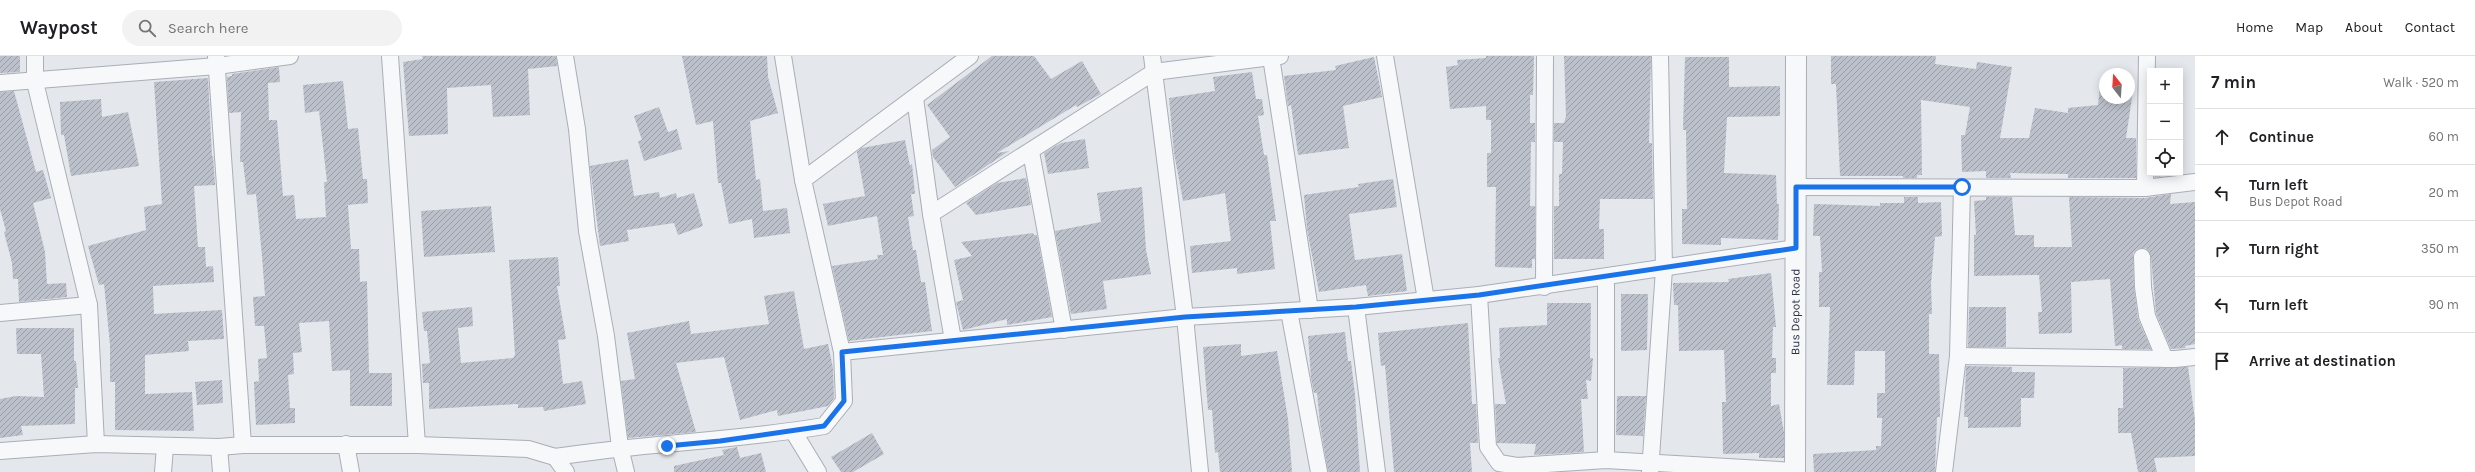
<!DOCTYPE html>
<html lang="en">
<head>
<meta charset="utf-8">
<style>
	:root { --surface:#fff; --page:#f2f2f2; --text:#202124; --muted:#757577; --line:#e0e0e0 }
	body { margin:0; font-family:Karla,sans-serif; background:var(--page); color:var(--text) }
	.controls { position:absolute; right:12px; top:12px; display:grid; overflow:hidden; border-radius:0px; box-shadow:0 2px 10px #0003 }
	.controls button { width:36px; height:36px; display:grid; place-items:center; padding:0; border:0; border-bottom:1px solid var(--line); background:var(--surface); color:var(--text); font:20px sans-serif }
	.compass { position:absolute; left:2099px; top:12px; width:36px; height:36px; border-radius:50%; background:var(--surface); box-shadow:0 2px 10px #0003; rotate:343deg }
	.stop { position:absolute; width:12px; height:12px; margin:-9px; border:3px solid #1a73e8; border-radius:50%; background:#fff }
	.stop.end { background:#1a73e8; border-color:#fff; box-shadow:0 1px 4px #0008 }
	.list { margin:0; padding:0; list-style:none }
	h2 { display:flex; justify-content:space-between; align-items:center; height:52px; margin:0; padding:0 16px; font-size:17px }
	h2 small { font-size:13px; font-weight:400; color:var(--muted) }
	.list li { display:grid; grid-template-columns:26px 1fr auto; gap:12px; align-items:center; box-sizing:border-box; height:56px; padding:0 16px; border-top:1px solid var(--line) }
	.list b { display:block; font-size:15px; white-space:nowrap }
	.list p { margin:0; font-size:13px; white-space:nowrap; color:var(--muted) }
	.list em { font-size:13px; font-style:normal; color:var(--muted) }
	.icon { flex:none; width:22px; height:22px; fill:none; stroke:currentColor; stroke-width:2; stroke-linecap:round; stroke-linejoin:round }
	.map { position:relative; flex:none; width:2195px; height:416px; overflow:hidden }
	header { display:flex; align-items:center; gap:24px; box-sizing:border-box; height:56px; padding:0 20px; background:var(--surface); border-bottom:1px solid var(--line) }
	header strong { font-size:19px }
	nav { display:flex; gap:22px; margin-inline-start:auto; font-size:14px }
	.search { width:280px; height:36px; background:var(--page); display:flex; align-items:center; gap:10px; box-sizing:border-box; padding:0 14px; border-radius:22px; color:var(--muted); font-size:15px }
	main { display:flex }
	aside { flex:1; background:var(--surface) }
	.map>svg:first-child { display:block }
	.building { fill:url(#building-hatch) }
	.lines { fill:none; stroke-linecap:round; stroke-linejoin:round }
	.minor-casing { stroke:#a9aeb7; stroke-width:18 }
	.tertiary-casing { stroke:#a9aeb7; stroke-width:22 }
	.minor { stroke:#f7f8fa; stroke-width:16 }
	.tertiary { stroke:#f7f8fa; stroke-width:20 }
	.route { stroke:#1a73e8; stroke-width:5 }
	.labels { text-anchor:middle; stroke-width:4; stroke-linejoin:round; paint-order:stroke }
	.street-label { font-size:12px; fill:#2b3445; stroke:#f4f6f9 }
</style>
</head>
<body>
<header>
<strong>Waypost</strong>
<div class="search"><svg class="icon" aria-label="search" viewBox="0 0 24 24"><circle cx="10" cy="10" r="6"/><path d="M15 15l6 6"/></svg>Search here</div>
<nav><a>Home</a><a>Map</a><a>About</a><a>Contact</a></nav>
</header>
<main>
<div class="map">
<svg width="2195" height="416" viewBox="0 0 2195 416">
	<defs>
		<pattern id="building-hatch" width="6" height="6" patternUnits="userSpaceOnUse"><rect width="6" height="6" fill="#bbc0ca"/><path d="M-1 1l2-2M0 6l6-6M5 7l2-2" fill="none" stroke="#989da6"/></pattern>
	</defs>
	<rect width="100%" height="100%" fill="#e4e7ec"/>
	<!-- building -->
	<g class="building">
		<path d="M 0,0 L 20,0 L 20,16 L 0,17 Z"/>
		<path d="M 422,0 L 556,0 L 557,10 L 528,13 L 530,59 L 493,61 L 491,29 L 447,32 L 448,78 L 409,80 L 403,6 L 423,3 Z"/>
		<path d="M 682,0 L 767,0 L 768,21 L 778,57 L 750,65 L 756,124 L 760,123 L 763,155 L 787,152 L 790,177 L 754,182 L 752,163 L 729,168 L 721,127 L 718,127 L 713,65 L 696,69 Z"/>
		<path d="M 992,0 L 1034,0 L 1051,23 L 1082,5 L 1101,38 L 1077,51 L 1076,49 L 997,97 L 1009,95 L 955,131 L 933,101 L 932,94 L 950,81 L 927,49 Z"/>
		<path d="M 1486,0 L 1534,0 L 1533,39 L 1530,39 L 1530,67 L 1535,67 L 1535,86 L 1531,86 L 1530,150 L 1535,150 L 1535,203 L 1532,203 L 1532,212 L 1495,211 L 1496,131 L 1487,131 L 1487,97 L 1491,97 L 1491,64 L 1486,64 L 1486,50 L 1450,53 L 1446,11 L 1458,9 L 1457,4 L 1486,2 Z"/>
		<path d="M 1564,0 L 1651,0 L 1649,87 L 1652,87 L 1653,143 L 1600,143 L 1599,173 L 1604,173 L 1604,203 L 1554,203 L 1554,150 L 1559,150 L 1559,118 L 1562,118 L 1563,86 L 1554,86 L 1554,67 L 1564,67 L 1566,60 Z"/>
		<path d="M 1831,0 L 1936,0 L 1935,8 L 1976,13 L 1977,6 L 2012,11 L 2000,82 L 2029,82 L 2035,52 L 2068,57 L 2068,52 L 2098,49 L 2100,30 L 2105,31 L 2105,42 L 2129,42 L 2129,34 L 2133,35 L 2126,82 L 2136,82 L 2136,122 L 2068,122 L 2068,118 L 2010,117 L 2011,122 L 1986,122 L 1986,115 L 1962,116 L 1961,79 L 1965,79 L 1970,51 L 1921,44 L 1922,119 L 1917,119 L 1917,122 L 1903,122 L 1903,120 L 1840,120 L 1836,28 L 1831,28 Z"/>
		<path d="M 1374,1 L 1382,41 L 1343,50 L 1349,92 L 1298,99 L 1291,49 L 1288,50 L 1284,20 L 1336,14 L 1335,10 Z"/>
		<path d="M 1685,1 L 1729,1 L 1729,31 L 1780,30 L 1780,60 L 1727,61 L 1724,117 L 1776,119 L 1777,148 L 1779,148 L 1778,184 L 1721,182 L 1721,189 L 1682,188 L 1682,153 L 1687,153 L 1686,74 L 1683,74 Z"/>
		<path d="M 279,11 L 280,26 L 268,27 L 269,64 L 277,64 L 283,140 L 294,139 L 296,163 L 326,161 L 324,126 L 327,126 L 319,55 L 305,57 L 303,29 L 343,25 L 348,73 L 358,72 L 363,123 L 367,123 L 368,147 L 348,149 L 351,193 L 359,193 L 360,226 L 367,225 L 369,317 L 392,317 L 392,350 L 350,350 L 350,314 L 332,315 L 329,265 L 299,267 L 302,296 L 293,297 L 294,318 L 288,319 L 290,352 L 295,352 L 295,367 L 256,369 L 254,326 L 259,325 L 258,303 L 267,302 L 264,270 L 255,270 L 253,241 L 265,240 L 262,200 L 256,138 L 247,139 L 243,106 L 240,106 L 241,56 L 229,57 L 227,21 L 232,20 L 232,18 Z"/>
		<path d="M 1252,16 L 1256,43 L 1262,43 L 1264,59 L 1258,60 L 1264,99 L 1267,99 L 1276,165 L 1270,165 L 1275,213 L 1237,218 L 1237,212 L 1192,217 L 1190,190 L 1231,185 L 1225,137 L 1183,145 L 1174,97 L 1169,42 L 1215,35 L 1213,21 Z"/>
		<path d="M 208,22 L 212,100 L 213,100 L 215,129 L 194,130 L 198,191 L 205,191 L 206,211 L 213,210 L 214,226 L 153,230 L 154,258 L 222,254 L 224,283 L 188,285 L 189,295 L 145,299 L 145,338 L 192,336 L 194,375 L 115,374 L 115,326 L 110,326 L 110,289 L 104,228 L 99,229 L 88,190 L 146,174 L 144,151 L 162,148 L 154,26 Z"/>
		<path d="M 14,35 L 36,116 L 43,114 L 51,142 L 33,147 L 45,196 L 47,228 L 66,227 L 67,241 L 19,246 L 18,223 L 13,223 L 12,207 L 4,176 L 6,175 L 0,153 L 0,36 Z"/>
		<path d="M 101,43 L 102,61 L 128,56 L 139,110 L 71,120 L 64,79 L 61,79 L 60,46 Z"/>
		<path d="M 659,51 L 668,76 L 677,73 L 682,93 L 644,105 L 638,85 L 642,84 L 634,60 Z"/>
		<path d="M 1085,83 L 1089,112 L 1048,118 L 1044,97 L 1061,87 Z"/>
		<path d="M 905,84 L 910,110 L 912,108 L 915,138 L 911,138 L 914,160 L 908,161 L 913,194 L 916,194 L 921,226 L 925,226 L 932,275 L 849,285 L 832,210 L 878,203 L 877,199 L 883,199 L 877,160 L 828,170 L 823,148 L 865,140 L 857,96 L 862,92 Z"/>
		<path d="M 628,103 L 634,140 L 659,136 L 660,142 L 676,137 L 677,142 L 694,137 L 703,170 L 678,179 L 674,167 L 627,174 L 629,185 L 600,190 L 590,110 Z"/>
		<path d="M 2155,117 L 2172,117 L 2172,119 L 2155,121 Z"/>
		<path d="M 1026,122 L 1031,149 L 976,159 L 966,147 L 997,127 Z"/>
		<path d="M 1393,123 L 1397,151 L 1349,158 L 1355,204 L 1402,198 L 1407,235 L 1368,240 L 1366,229 L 1319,236 L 1307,173 L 1304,139 L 1359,131 L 1358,128 Z"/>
		<path d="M 1142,131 L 1146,194 L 1151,218 L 1103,225 L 1107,253 L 1071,258 L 1055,175 L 1101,166 L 1097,137 Z"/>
		<path d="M 2171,138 L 2170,148 L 2195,146 L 2195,288 L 2185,290 L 2186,292 L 2171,293 L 2156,257 L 2151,201 L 2146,192 L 2137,193 L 2133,197 L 2134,231 L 2138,263 L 2151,293 L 2122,293 L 2122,289 L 2115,290 L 2110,223 L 2071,226 L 2072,277 L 2039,278 L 2038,256 L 2042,256 L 2039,219 L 1974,220 L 1974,179 L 1976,179 L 1974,145 L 1986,144 L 1986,141 L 2012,141 L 2015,179 L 2034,179 L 2034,191 L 2072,191 L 2069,141 L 2145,142 Z"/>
		<path d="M 1904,141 L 1918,141 L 1918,147 L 1941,146 L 1942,180 L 1935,181 L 1931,228 L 1932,258 L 1929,258 L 1929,298 L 1939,298 L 1940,361 L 1937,361 L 1935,416 L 1814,416 L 1813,398 L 1876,394 L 1876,390 L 1881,390 L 1882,362 L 1877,362 L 1877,337 L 1885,337 L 1885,295 L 1855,295 L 1854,329 L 1827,329 L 1830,251 L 1819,251 L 1819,216 L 1822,216 L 1820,180 L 1813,180 L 1814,148 L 1880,150 L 1880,147 L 1904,147 Z"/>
		<path d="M 491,150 L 495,196 L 424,201 L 421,155 Z"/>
		<path d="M 1033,177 L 1034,179 L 1037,179 L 1052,261 L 1007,269 L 1007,263 L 963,274 L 956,246 L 963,244 L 954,204 L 972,200 L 961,186 Z"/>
		<path d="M 558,201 L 560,230 L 557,230 L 566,283 L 558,284 L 563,328 L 582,325 L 586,348 L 544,355 L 543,351 L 518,352 L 518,348 L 429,353 L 429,327 L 423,327 L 422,308 L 430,307 L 427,275 L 424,275 L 422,256 L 472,251 L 473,270 L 458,272 L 461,307 L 513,302 L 515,299 L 509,204 Z"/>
		<path d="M 1771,217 L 1776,271 L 1773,271 L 1772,302 L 1776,302 L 1776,317 L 1771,317 L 1771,350 L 1779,348 L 1784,376 L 1784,402 L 1759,402 L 1759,397 L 1723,398 L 1722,346 L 1726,346 L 1724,294 L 1679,295 L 1678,249 L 1674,249 L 1673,227 L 1729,226 L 1728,223 Z"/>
		<path d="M 794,235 L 804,293 L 828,288 L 833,312 L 834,342 L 828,350 L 778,360 L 777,354 L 740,364 L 724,301 L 676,307 L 696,376 L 628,382 L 621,325 L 635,323 L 627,277 L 689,265 L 691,278 L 769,268 L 764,240 Z"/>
		<path d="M 1621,238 L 1648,238 L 1647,294 L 1621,295 Z"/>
		<path d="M 1547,247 L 1591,247 L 1590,302 L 1593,302 L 1591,325 L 1586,324 L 1588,343 L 1581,343 L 1584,396 L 1534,399 L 1536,388 L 1497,387 L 1495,348 L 1506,348 L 1498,302 L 1500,302 L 1499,272 L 1547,269 Z"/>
		<path d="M 1969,251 L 2006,251 L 2006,291 L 1968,291 Z"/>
		<path d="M 1468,267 L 1472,348 L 1476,348 L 1478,387 L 1470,387 L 1472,416 L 1394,416 L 1385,309 L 1381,310 L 1378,277 Z"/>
		<path d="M 16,272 L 74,272 L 74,305 L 76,305 L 78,332 L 75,332 L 75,368 L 21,370 L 23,379 L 0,382 L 0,343 L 16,340 L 44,341 L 41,298 L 17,298 Z"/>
		<path d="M 1345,276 L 1348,305 L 1351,305 L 1355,339 L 1360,416 L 1328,416 L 1320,368 L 1317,337 L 1314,337 L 1311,322 L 1308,280 Z"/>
		<path d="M 1241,288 L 1241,300 L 1277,295 L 1288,363 L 1292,416 L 1220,416 L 1218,396 L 1215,397 L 1212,354 L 1208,354 L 1203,291 Z"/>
		<path d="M 1966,310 L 2012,311 L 2012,316 L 2035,316 L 2034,342 L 2021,342 L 2021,371 L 1968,372 L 1968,361 L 1964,361 Z"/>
		<path d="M 2188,311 L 2195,364 L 2195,400 L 2154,402 L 2157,416 L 2138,416 L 2131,377 L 2118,377 L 2118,352 L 2123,352 L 2123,312 Z"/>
		<path d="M 222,324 L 223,347 L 197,349 L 195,326 Z"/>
		<path d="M 1617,340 L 1646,340 L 1643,380 L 1616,379 Z"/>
		<path d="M 872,377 L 884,398 L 853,416 L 841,416 L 831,401 Z"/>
		<path d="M 737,391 L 740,402 L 761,397 L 766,416 L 674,416 L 674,410 L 724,399 L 722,394 Z"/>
	</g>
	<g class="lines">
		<!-- minor casing -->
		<g class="minor-casing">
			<g id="minor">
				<path d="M 35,0 L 35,26 L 89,249 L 96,388"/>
				<path d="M 216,0 L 243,389"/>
				<path d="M 390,0 L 417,389"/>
				<path d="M 565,0 L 577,73 L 587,175 L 606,280 L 620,391 L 626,416"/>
				<path d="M 783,0 L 803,124 L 842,296"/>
				<path d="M 1152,0 L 1185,261 L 1200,416"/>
				<path d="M 1385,0 L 1426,244"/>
				<path d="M 1271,1 L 1310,254"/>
				<path d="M 0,27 L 217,10 L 290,0"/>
				<path d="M 915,42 L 931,158 L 953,284"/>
				<path d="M 1031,96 L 1064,274"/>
				<path d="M 803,124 L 970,0"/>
				<path d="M 1797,131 L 2145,132 L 2195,126"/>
				<path d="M 2145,132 L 2147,0"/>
				<path d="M 931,158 L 1154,16 L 1280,0"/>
				<path d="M 2142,201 L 2143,231 L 2147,260 L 2165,303"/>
				<path d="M 1544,231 L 1545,0"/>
				<path d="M 1479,239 L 1488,391 L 1499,407 L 1517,410 L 1606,404 L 1795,415"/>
				<path d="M 1356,251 L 1377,416"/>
				<path d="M 1289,255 L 1319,416"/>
				<path d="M 0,257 L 89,249"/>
				<path d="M 1958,300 L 2175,303 L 2195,301"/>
				<path d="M 793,375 L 818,416"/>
				<path d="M 346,388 L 351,416"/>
				<path d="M 219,391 L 221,416"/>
				<path d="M 0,395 L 96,388 L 219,391 L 243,389 L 417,389 L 528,393 L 555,401 L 566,416"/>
				<path d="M 555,401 C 644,387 735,385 824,370 L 844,345 L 842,296 L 1185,261 L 1356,251 L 1479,239 L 1796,192"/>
				<path d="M 1606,404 L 1606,221"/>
				<path d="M 163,416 L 165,391"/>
				<path d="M 1650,416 L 1664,213 L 1660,0"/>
				<path d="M 1944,416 L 1958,300 L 1962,131"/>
			</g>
		</g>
		<!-- tertiary casing -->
		<g class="tertiary-casing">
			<g id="tertiary">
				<path id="s1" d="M 1795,416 L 1796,0"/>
			</g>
		</g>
		<!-- minor -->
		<use href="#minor" class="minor"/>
		<!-- tertiary -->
		<use href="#tertiary" class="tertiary"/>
	</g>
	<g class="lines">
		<!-- route -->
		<path class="route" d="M 667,390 L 720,385 L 824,370 L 844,345 L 842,296 L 1185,261 L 1356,251 L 1479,239 L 1796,192 L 1796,131 L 1962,131"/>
	</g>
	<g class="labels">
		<!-- street labels -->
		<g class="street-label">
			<text dy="4" stroke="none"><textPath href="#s1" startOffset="160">Bus Depot Road</textPath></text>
		</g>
	</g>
</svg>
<div class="controls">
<button>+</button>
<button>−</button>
<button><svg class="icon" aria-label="locate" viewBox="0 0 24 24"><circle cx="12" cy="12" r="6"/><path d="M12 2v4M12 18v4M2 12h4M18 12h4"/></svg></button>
</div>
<svg class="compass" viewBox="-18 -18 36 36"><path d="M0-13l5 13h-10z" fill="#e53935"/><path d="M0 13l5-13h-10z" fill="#757577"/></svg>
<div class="stop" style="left:1962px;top:131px"></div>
<div class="stop end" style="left:667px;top:390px"></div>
</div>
<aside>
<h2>7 min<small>Walk · 520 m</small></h2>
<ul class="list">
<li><svg class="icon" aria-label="ahead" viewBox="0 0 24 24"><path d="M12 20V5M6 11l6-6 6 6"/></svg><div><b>Continue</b></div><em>60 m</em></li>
<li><svg class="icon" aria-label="left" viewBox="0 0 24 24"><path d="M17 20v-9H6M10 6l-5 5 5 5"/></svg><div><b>Turn left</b><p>Bus Depot Road</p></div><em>20 m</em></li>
<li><svg class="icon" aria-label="right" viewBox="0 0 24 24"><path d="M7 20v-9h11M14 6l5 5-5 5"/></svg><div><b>Turn right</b></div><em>350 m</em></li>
<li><svg class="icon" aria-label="left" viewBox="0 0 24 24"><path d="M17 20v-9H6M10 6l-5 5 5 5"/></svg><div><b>Turn left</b></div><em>90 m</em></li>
<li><svg class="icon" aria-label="arrive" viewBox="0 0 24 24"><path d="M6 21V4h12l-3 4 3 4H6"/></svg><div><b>Arrive at destination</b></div></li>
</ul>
</aside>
</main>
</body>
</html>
